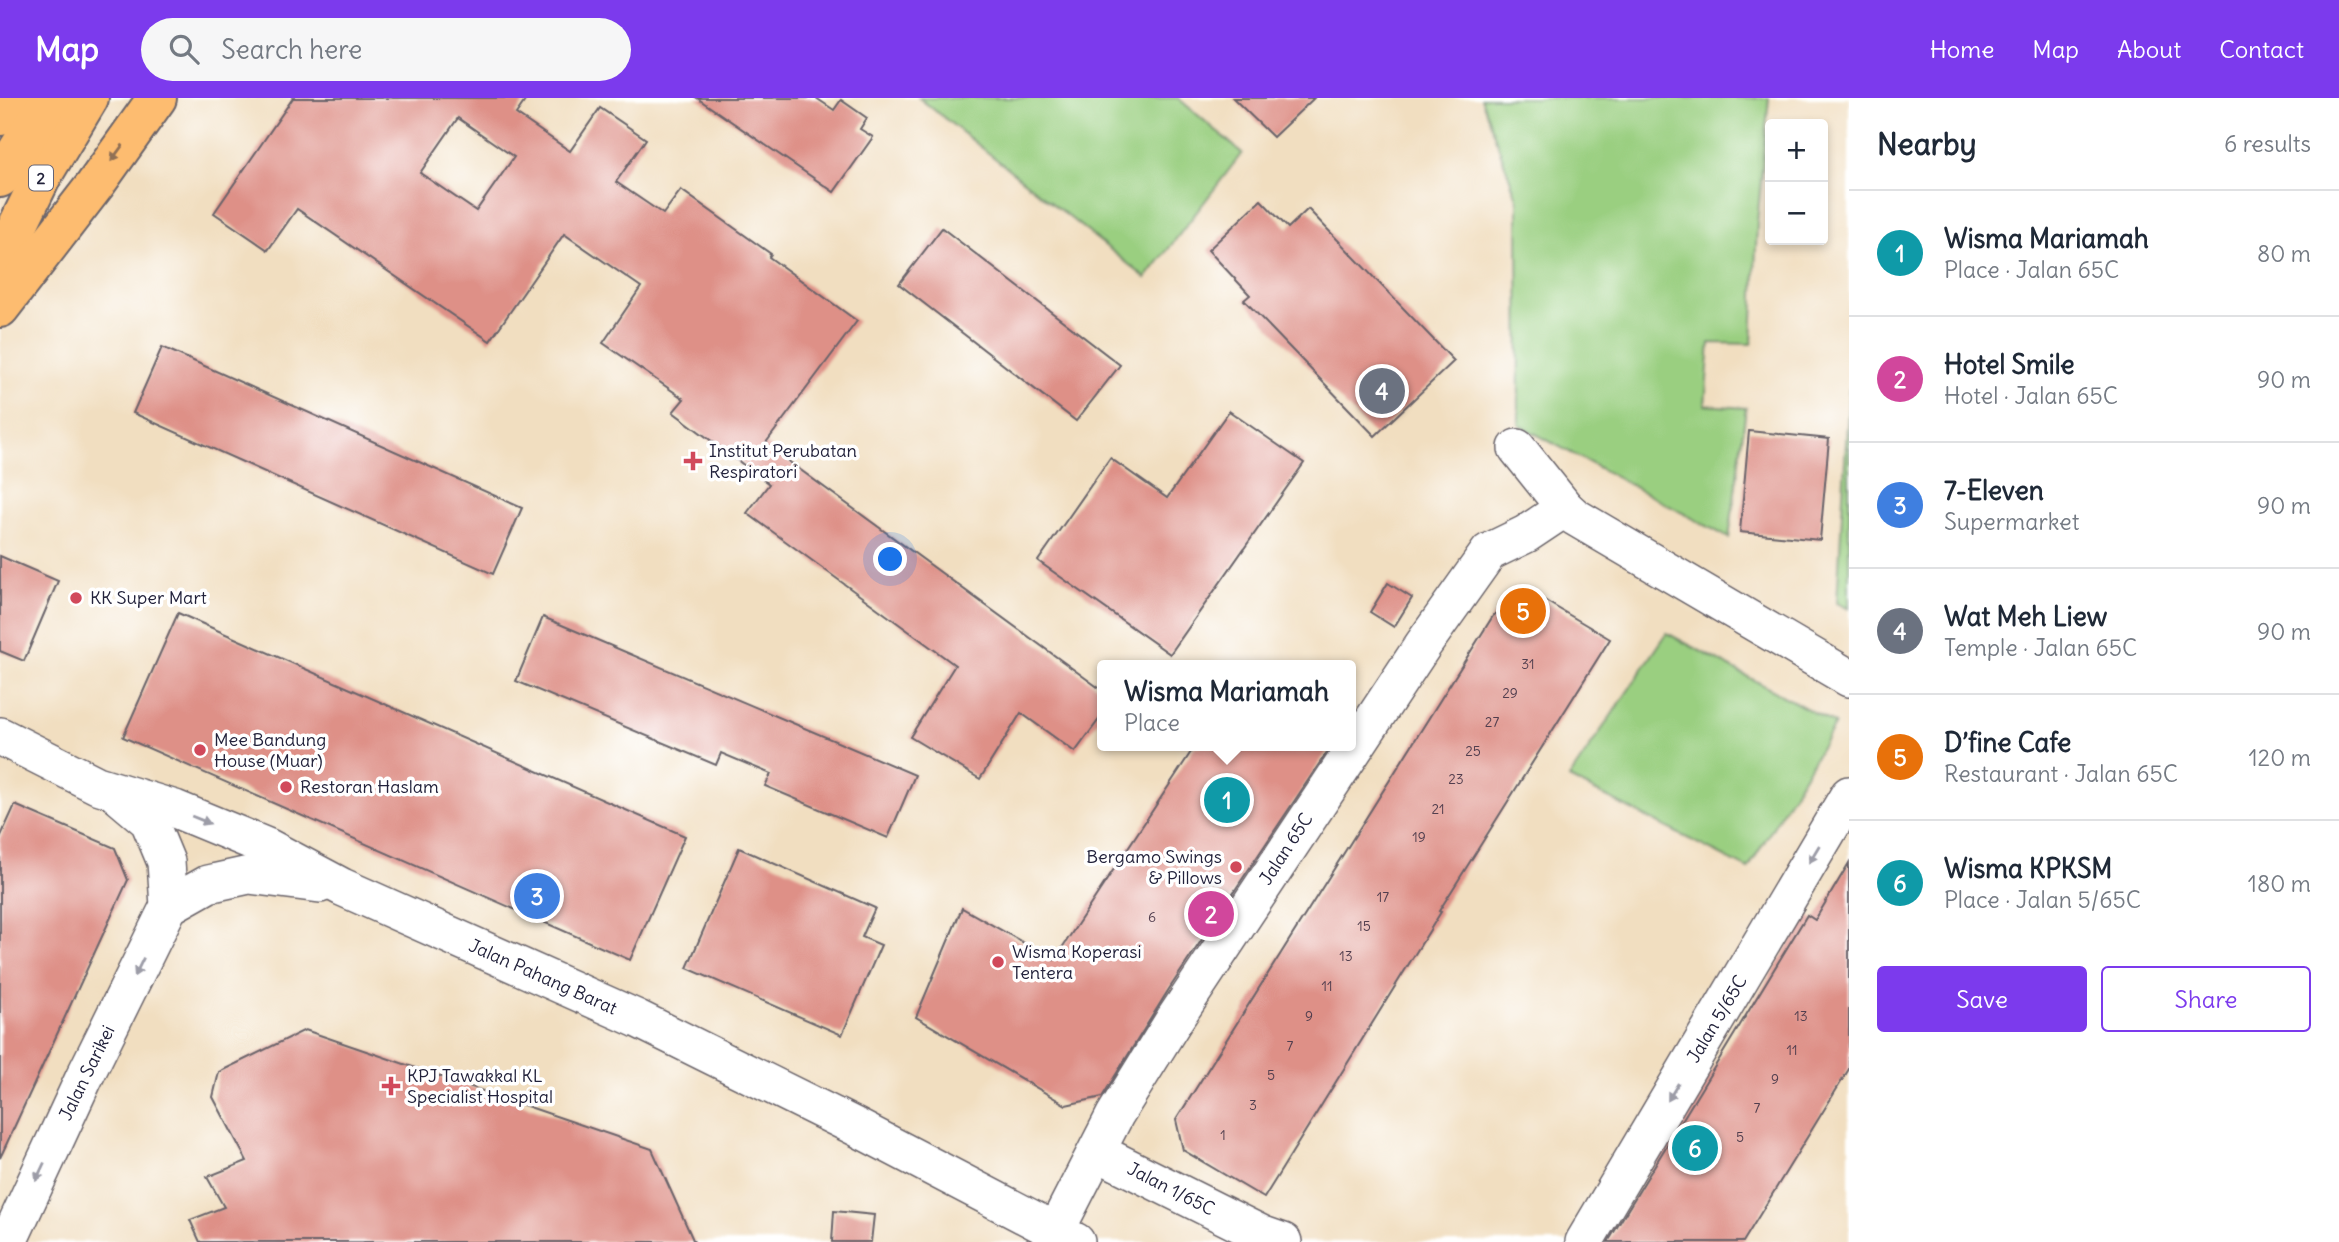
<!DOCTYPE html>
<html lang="en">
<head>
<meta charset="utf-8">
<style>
	:root { --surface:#fff; --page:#f6f6f7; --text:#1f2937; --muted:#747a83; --line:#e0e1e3; --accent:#7c3aed }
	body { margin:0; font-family:Delius,sans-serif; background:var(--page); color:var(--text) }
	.controls { position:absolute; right:21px; top:21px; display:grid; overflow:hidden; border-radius:7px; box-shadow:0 4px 10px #0003 }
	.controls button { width:63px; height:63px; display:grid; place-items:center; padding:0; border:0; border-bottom:2px solid var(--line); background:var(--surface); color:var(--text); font:35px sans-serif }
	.you { position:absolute; left:891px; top:462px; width:24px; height:24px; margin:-18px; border:5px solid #fff; border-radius:50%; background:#1a73e8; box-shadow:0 0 0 10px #1a73e833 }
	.badge { display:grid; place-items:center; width:46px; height:46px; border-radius:50%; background:var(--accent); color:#fff; font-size:23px; font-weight:700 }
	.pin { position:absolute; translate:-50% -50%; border:4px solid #fff; box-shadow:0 2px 7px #0006 }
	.popup { position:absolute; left:1097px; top:562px; width:259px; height:91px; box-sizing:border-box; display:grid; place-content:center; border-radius:7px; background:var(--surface); filter:drop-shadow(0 2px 5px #0005); font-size:23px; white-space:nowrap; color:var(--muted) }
	.popup b { font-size:26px; color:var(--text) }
	.popup::after { content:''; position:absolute; left:50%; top:100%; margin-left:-14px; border:14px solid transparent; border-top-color:var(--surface) }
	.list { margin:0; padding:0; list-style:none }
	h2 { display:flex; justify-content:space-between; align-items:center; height:91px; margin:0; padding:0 28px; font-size:30px }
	h2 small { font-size:23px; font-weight:400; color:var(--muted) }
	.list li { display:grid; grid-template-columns:46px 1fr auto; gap:21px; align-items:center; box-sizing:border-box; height:126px; padding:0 28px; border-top:2px solid var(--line) }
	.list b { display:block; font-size:26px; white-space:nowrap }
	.list p { margin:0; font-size:23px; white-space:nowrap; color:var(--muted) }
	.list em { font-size:23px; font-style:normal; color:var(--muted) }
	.actions { display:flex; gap:14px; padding:21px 28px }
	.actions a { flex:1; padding:16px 0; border:2px solid var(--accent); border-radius:7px; text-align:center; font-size:24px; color:var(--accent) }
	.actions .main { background:var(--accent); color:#fff }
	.icon { flex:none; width:38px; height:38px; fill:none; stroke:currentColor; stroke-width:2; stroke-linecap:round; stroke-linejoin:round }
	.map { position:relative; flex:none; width:1849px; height:1144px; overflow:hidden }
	header { display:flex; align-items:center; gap:42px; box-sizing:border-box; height:98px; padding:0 35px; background:var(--accent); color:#fff }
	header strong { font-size:33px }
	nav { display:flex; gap:38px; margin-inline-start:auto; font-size:24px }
	.search { width:490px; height:63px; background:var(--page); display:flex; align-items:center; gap:18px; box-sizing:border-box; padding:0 24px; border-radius:38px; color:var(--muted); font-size:26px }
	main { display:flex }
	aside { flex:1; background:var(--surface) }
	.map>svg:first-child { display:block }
	.green { fill:#9acf80; stroke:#5e785e; stroke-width:2 }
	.building { fill:#de9087; fill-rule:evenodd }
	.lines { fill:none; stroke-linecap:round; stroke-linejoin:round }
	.minor-casing { stroke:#6a646a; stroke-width:40 }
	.major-casing { stroke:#6a646a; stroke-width:42 }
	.highway-casing { stroke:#6a646a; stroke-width:42 }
	.minor { stroke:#fff; stroke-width:37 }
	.major { stroke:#fdbc6f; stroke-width:38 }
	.highway { stroke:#fdbc6f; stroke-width:38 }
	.oneway { fill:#906f55 }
	.oneway2 { fill:#9c9ca7 }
	.poi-dot { fill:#d1495b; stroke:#fff; stroke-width:2.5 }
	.labels { text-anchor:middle; stroke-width:7; stroke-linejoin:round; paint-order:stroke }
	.number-label { font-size:14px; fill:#513e4e }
	.shield { fill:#fff; stroke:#646476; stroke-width:2 }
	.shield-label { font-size:16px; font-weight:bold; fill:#22223b }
	.poi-label { font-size:18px; fill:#22223b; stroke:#fff; text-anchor:start }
	.street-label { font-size:18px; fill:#22223b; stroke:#fff }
</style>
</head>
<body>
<header>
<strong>Map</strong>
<div class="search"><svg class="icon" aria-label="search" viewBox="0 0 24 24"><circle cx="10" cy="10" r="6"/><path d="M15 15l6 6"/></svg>Search here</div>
<nav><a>Home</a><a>Map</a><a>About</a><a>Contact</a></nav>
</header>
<main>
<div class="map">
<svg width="1849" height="1144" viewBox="0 0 1849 1144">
	<rect width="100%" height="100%" fill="#fff"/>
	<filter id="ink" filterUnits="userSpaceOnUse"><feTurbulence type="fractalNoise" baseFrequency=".0143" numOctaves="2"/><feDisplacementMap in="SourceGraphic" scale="14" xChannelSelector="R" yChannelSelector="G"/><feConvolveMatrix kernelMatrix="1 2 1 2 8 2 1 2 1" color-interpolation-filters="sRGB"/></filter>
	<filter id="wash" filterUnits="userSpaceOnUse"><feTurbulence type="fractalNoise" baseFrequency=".00686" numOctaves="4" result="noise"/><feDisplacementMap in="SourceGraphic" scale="28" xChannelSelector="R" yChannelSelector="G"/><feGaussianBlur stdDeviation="1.57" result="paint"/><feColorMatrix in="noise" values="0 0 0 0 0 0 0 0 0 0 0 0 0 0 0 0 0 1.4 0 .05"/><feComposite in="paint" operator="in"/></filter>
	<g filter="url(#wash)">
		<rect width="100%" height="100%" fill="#f1dec0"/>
		<!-- green -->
		<g class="green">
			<path d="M 919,0 L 1178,0 L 1242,55 L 1146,180 Z"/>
			<path d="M 1481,0 L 1769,0 L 1757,126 L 1752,246 L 1710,245 L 1705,307 L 1746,310 L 1729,440 L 1519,327 L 1518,103 Z"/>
			<path d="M 1849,290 L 1849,511 L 1837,505 Z"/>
			<path d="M 1667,535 L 1835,626 L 1748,771 L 1569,680 Z"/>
		</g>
		<g id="blocks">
			<!-- building -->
			<g class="building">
				<path d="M 293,0 L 527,0 L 516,16 L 570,53 L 600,10 L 646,41 L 616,84 L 663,116 L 681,92 L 771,156 L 769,159 L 857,223 L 765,346 L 1103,593 L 1103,616 L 1075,654 L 1021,615 L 980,681 L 910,639 L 955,567 L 747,415 L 769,386 L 673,314 L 684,301 L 603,245 L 641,189 L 564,136 L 490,243 L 297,111 L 268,152 L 214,115 ZM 458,20 L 514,59 L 476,113 L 420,75 Z"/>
				<path d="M 697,0 L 816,0 L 834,12 L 841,2 L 867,20 L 860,31 L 873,39 L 834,94 Z"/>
				<path d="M 1233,0 L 1314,0 L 1273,39 Z"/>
				<path d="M 1261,102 L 1288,130 L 1308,111 L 1454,263 L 1375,338 L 1244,202 L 1250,197 L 1208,152 Z"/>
				<path d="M 942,130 L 1120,267 L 1076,323 L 899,186 Z"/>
				<path d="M 162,249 L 522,410 L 493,476 L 133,315 Z"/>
				<path d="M 1229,313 L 1304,365 L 1170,556 L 1038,463 L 1110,360 L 1167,400 Z"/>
				<path d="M 1749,333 L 1829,341 L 1820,442 L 1740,434 Z"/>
				<path d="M 0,458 L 58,483 L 24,563 L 0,553 Z"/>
				<path d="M 1388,485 L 1412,500 L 1394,529 L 1370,514 Z"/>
				<path d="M 1532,495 L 1610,541 L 1439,813 L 1441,814 L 1264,1100 L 1183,1052 L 1176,1022 L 1493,518 L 1511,502 Z"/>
				<path d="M 178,515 L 685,738 L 630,862 L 123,639 Z"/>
				<path d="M 543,519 L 915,677 L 888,740 L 765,688 L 771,676 L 721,655 L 716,667 L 516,583 Z"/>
				<path d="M 1195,648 L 1331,648 L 1169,891 L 1102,999 L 1066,1007 L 916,919 L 962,810 L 1054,862 Z"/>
				<path d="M 15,707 L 115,750 L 128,782 L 0,1060 L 0,740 Z"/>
				<path d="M 739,750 L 875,810 L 862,839 L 881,847 L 842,937 L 687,870 Z"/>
				<path d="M 1849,765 L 1849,971 L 1743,1144 L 1608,1144 L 1807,817 L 1815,822 Z"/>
				<path d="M 305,932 L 652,1051 L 694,1144 L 200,1144 L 190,1122 L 224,1109 L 207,1079 L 247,1063 L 213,999 L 219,974 Z"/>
				<path d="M 834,1113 L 874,1117 L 871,1144 L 832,1144 Z"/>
			</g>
		</g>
	</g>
	<g filter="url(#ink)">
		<use href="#blocks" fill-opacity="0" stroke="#6a646a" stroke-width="2"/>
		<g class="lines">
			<!-- minor casing -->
			<g class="minor-casing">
				<g id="minor">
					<path d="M 1517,350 L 1565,410 L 1575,419 L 1849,580"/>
					<path d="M 0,638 L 97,687 L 175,711 L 267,749 L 342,789 L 638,921 L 854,1028 L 1076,1144"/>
					<path d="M 169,808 L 208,786 L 249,777 L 320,786"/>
					<path d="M 1097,1054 L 1263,1137 L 1283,1144"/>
					<path d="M 1055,1134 L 1115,1017 L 1174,922 L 1423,547 L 1489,454 L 1526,436 L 1565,410"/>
					<path d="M 8,1144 L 84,980 L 169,808 L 166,764 L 149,723 L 117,696"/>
					<path d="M 1584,1144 L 1849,697"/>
				</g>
			</g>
			<!-- major casing -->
			<g class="major-casing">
				<g id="major">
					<path d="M 0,18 L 12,0"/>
					<path d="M 0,164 L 42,78 L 89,0"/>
					<path d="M 0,210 L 95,87 L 157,0"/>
				</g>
			</g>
			<!-- highway casing -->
			<g class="highway-casing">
				<path id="highway" d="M 0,80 L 51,0"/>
			</g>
			<!-- minor -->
			<use href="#minor" class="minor"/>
			<!-- major -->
			<use href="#major" class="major"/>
			<!-- highway -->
			<use href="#highway" class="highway"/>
		</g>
		<!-- one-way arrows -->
		<defs><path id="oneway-solid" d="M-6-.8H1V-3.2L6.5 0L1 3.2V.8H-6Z" transform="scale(1.75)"/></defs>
		<use class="oneway" href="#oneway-solid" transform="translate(117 55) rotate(126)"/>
		<g class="oneway2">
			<use href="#oneway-solid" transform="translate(201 722) rotate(22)"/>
			<use href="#oneway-solid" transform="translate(1814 756) rotate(121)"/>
			<use href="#oneway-solid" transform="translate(139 869) rotate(116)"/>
			<use href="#oneway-solid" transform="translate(1673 994) rotate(121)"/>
			<use href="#oneway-solid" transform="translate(40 1074) rotate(115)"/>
		</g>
	</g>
	<!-- markers -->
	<g class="poi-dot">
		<path d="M689.5 352.5h7v7h7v7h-7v7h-7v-7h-7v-7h7z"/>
		<circle cx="76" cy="500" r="7"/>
		<circle cx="200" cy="652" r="7"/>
		<circle cx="286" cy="689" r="7"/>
		<circle cx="1236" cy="769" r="7"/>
		<circle cx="998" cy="864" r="7"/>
		<path d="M387.5 977.5h7v7h7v7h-7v7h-7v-7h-7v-7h7z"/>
	</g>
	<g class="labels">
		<!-- number labels -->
		<g class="number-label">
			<text x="1528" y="571">31</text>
			<text x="1510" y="600">29</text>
			<text x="1492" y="629">27</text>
			<text x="1473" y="658">25</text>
			<text x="1456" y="686">23</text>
			<text x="1438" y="716">21</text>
			<text x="1419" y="744">19</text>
			<text x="1383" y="804">17</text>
			<text x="1152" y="824">6</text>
			<text x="1364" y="833">15</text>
			<text x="1346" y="863">13</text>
			<text x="1327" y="893">11</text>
			<text x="1309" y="923">9</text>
			<text x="1801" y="923">13</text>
			<text x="1290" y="953">7</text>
			<text x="1792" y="957">11</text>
			<text x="1271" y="982">5</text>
			<text x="1775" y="986">9</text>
			<text x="1253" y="1012">3</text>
			<text x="1757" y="1015">7</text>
			<text x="1223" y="1042">1</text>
			<text x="1740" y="1044">5</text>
		</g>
		<!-- shield labels -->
		<rect class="shield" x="29" y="67.5" width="24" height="25" rx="5"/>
		<g class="shield-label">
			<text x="41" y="86">2</text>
		</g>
		<!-- poi labels -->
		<g class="poi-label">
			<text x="709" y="359">Institut Perubatan<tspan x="709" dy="21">Respiratori</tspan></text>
			<text x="90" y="506">KK Super Mart</text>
			<text x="214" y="648">Mee Bandung<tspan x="214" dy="21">House (Muar)</tspan></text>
			<text x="300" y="695">Restoran Haslam</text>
			<text x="1222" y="765" text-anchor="end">Bergamo Swings<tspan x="1222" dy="21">&amp; Pillows</tspan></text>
			<text x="1012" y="860">Wisma Koperasi<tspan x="1012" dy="21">Tentera</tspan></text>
			<text x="407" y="984">KPJ Tawakkal KL<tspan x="407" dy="21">Specialist Hospital</tspan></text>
		</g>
		<!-- street labels -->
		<g class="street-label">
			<text transform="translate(1286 751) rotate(-57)" y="6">Jalan 65C</text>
			<text transform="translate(543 879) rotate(24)" y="6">Jalan Pahang Barat</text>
			<text transform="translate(1717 921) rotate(-59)" y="6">Jalan 5/65C</text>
			<text transform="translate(87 975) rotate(-64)" y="6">Jalan Sarikei</text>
			<text transform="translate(1171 1091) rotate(27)" y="6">Jalan 1/65C</text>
		</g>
	</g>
</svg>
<div class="controls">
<button>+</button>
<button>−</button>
</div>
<div class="you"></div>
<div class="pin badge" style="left:1227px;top:702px;background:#0f9aa8">1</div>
<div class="popup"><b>Wisma Mariamah</b>Place</div>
<div class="pin badge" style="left:1211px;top:816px;background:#d1479c">2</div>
<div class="pin badge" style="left:537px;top:798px;background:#3f7fe0">3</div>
<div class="pin badge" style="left:1382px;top:293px;background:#6b7280">4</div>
<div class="pin badge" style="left:1523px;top:513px;background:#e8710a">5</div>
<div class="pin badge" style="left:1695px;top:1050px;background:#0f9aa8">6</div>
</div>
<aside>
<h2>Nearby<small>6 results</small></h2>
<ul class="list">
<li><span class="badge" style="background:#0f9aa8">1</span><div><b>Wisma Mariamah</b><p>Place · Jalan 65C</p></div><em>80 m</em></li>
<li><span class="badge" style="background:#d1479c">2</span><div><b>Hotel Smile</b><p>Hotel · Jalan 65C</p></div><em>90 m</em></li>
<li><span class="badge" style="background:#3f7fe0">3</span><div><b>7-Eleven</b><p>Supermarket</p></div><em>90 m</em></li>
<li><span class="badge" style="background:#6b7280">4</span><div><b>Wat Meh Liew</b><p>Temple · Jalan 65C</p></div><em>90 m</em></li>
<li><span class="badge" style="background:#e8710a">5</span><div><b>D’fine Cafe</b><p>Restaurant · Jalan 65C</p></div><em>120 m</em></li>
<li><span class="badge" style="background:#0f9aa8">6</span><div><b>Wisma KPKSM</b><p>Place · Jalan 5/65C</p></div><em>180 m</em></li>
</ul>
<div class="actions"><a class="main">Save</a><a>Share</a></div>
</aside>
</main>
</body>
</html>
